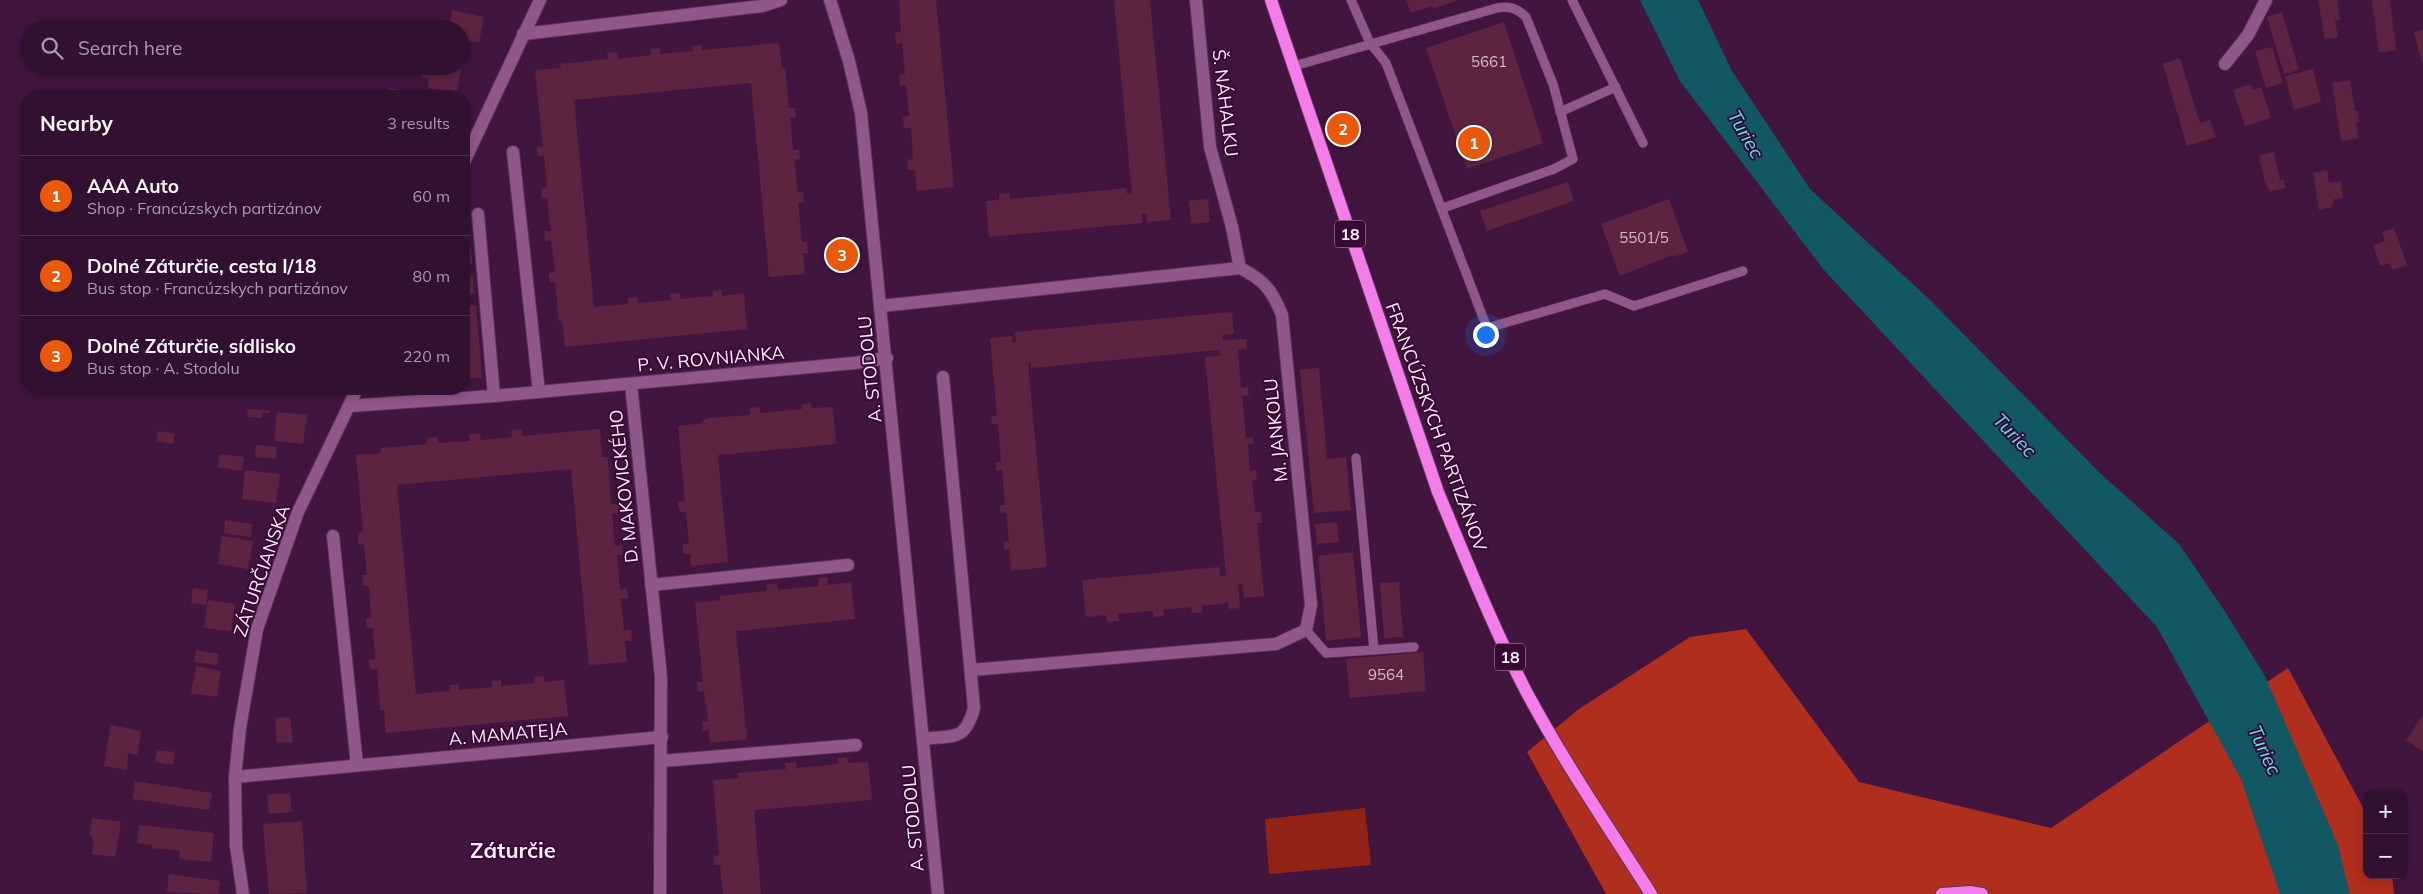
<!DOCTYPE html>
<html lang="en">
<head>
<meta charset="utf-8">
<style>
	:root { --surface:#32102f; --page:#3d1e3b; --text:#f1f3f6; --muted:#a89daa; --line:#4d304b; --accent:#ea580c }
	body { margin:0; font-family:Mulish,sans-serif; background:var(--page); color:var(--text) }
	.controls { position:absolute; right:15px; bottom:15px; display:grid; overflow:hidden; border-radius:10px; box-shadow:0 2px 8px #0003 }
	.controls button { width:45px; height:45px; display:grid; place-items:center; padding:0; border:0; border-bottom:1px solid var(--line); background:var(--surface); color:var(--text); font:25px sans-serif }
	.you { position:absolute; left:1485px; top:334px; width:18px; height:18px; margin:-12px; border:4px solid #fff; border-radius:50%; background:#1a73e8; box-shadow:0 0 0 8px #1a73e833 }
	.badge { display:grid; place-items:center; width:32px; height:32px; border-radius:50%; background:var(--accent); color:#fff; font-size:16px; font-weight:700 }
	.pin { position:absolute; translate:-50% -50%; border:2px solid #fff; box-shadow:0 1px 5px #0006 }
	.list { margin:0; padding:0; list-style:none }
	h2 { display:flex; justify-content:space-between; align-items:center; height:65px; margin:0; padding:0 20px; font-size:21px }
	h2 small { font-size:16px; font-weight:400; color:var(--muted) }
	.list li { display:grid; grid-template-columns:32px 1fr auto; gap:15px; align-items:center; box-sizing:border-box; height:80px; padding:0 20px; border-top:1px solid var(--line) }
	.list b { display:block; font-size:19px; white-space:nowrap }
	.list p { margin:0; font-size:16px; white-space:nowrap; color:var(--muted) }
	.list em { font-size:16px; font-style:normal; color:var(--muted) }
	.icon { flex:none; width:28px; height:28px; fill:none; stroke:currentColor; stroke-width:2; stroke-linecap:round; stroke-linejoin:round }
	.map { position:relative; flex:none; width:2423px; height:894px; overflow:hidden }
	.search { position:absolute; background:var(--surface); box-shadow:0 2px 8px #0003; left:20px; top:20px; width:450px; height:55px; display:flex; align-items:center; gap:12px; box-sizing:border-box; padding:0 18px; border-radius:28px; color:var(--muted); font-size:19px }
	.panel { position:absolute; background:var(--surface); box-shadow:0 2px 8px #0003; left:20px; top:90px; width:450px; height:305px; border-radius:20px }
	.map>svg:first-child { display:block }
	.green { fill:#922314 }
	.forest { fill:#b02e1d }
	.water { fill:#125864 }
	.building { fill:#5d2441 }
	.lines { fill:none; stroke-linecap:round; stroke-linejoin:round }
	.lane-casing { stroke:#5c3359; stroke-width:10 }
	.street-casing { stroke:#5c3359; stroke-width:14 }
	.primary-casing { stroke:#5c3359; stroke-width:14 }
	.lane { stroke:#90578a; stroke-width:9 }
	.street { stroke:#90578a; stroke-width:12 }
	.primary { stroke:#f57dea; stroke-width:12 }
	.labels { text-anchor:middle; stroke-width:4; stroke-linejoin:round; paint-order:stroke }
	.number-label { font-size:15px; fill:#d4b8cb }
	.shield { fill:#370a34; stroke:#c1a7be; stroke-width:1 }
	.shield-label { font-size:16px; font-weight:bold; fill:#fceaf9 }
	.street-label { font-size:18px; fill:#fceaf9; stroke:#370a34 }
	.water-label { font-size:19px; font-style:italic; fill:#5ae0f7; stroke:#370a34 }
	.district-label { font-size:22px; font-weight:bold; fill:#fceaf9; stroke:#370a34 }
</style>
</head>
<body>
<div class="map">
<svg width="2423" height="894" viewBox="0 0 2423 894">
	<rect width="100%" height="100%" fill="#42153f"/>
	<!-- green -->
	<path class="green" d="M 1365,808 L 1371,865 L 1269,874 L 1265,819 Z"/>
	<!-- forest -->
	<path class="forest" d="M 1746,629 L 1859,782 L 2051,828 L 2288,668 L 2367,815 L 2367,875 L 2392,875 L 2394,894 L 1606,894 L 1527,752 L 1579,709 L 1690,637 Z"/>
	<!-- water -->
	<path class="water" d="M 1640,0 L 1698,0 L 1732,71 L 1810,189 L 1929,299 L 2101,474 L 2179,544 L 2224,610 L 2265,676 L 2338,845 L 2350,894 L 2280,894 L 2241,779 L 2157,627 L 1824,270 L 1680,81 Z"/>
	<!-- building -->
	<g class="building">
		<path d="M 899,0 L 936,0 L 954,187 L 917,191 L 915,170 L 908,170 L 907,160 L 913,159 L 911,128 L 904,128 L 903,117 L 909,116 L 906,85 L 900,86 L 899,75 L 905,74 L 902,43 L 896,44 L 895,33 L 901,32 Z"/>
		<path d="M 1114,0 L 1150,0 L 1171,220 L 1147,222 L 1147,214 L 1142,214 L 1143,223 L 989,237 L 986,201 L 999,200 L 999,194 L 1009,193 L 1010,199 L 1127,188 L 1127,194 L 1132,194 Z"/>
		<path d="M 1406,0 L 1458,0 L 1433,9 L 1432,6 L 1411,13 Z"/>
		<path d="M 2318,0 L 2337,0 L 2340,20 L 2335,21 L 2338,37 L 2325,39 Z"/>
		<path d="M 2372,0 L 2390,0 L 2396,50 L 2379,53 Z"/>
		<path d="M 452,10 L 484,17 L 479,43 L 461,39 L 461,29 L 448,29 Z"/>
		<path d="M 2282,12 L 2299,70 L 2284,74 L 2267,17 Z"/>
		<path d="M 1504,22 L 1543,143 L 1467,169 L 1426,48 Z"/>
		<path d="M 2423,30 L 2423,63 L 2422,63 L 2414,32 Z"/>
		<path d="M 779,43 L 782,69 L 785,68 L 789,108 L 795,108 L 796,117 L 790,118 L 793,150 L 799,150 L 800,159 L 794,160 L 798,192 L 803,192 L 804,202 L 798,203 L 802,242 L 807,242 L 808,253 L 803,253 L 805,274 L 769,277 L 751,83 L 574,100 L 594,307 L 628,304 L 628,298 L 637,297 L 638,303 L 671,300 L 670,294 L 680,293 L 681,299 L 713,296 L 713,291 L 722,290 L 722,296 L 744,293 L 747,329 L 565,347 L 562,321 L 559,321 L 555,282 L 550,282 L 549,277 L 549,273 L 555,272 L 551,240 L 545,241 L 544,231 L 551,231 L 547,198 L 542,198 L 541,188 L 547,187 L 544,156 L 538,156 L 537,150 L 537,147 L 543,146 L 535,70 L 561,68 L 560,64 L 608,59 L 607,53 L 617,52 L 618,59 L 651,55 L 650,49 L 660,48 L 660,54 L 693,51 L 692,46 L 702,45 L 702,50 Z"/>
		<path d="M 2272,47 L 2283,83 L 2266,88 L 2255,51 Z"/>
		<path d="M 2180,58 L 2200,123 L 2210,120 L 2216,137 L 2187,146 L 2163,64 Z"/>
		<path d="M 424,66 L 461,67 L 457,92 L 428,88 L 429,78 L 422,77 Z"/>
		<path d="M 2313,69 L 2321,102 L 2294,110 L 2285,76 Z"/>
		<path d="M 2350,80 L 2355,111 L 2358,111 L 2359,122 L 2356,122 L 2359,138 L 2341,141 L 2332,83 Z"/>
		<path d="M 2251,84 L 2253,90 L 2261,87 L 2271,118 L 2245,126 L 2233,90 Z"/>
		<path d="M 389,88 L 428,95 L 428,96 L 388,96 Z"/>
		<path d="M 2274,152 L 2280,180 L 2284,179 L 2285,188 L 2270,191 L 2265,183 L 2259,155 Z"/>
		<path d="M 2327,170 L 2329,183 L 2341,181 L 2343,198 L 2334,199 L 2332,207 L 2319,210 L 2313,173 Z"/>
		<path d="M 1568,182 L 1574,201 L 1487,231 L 1480,211 Z"/>
		<path d="M 1208,199 L 1210,222 L 1191,224 L 1189,201 Z"/>
		<path d="M 1669,199 L 1688,252 L 1673,257 L 1672,255 L 1620,276 L 1601,224 Z"/>
		<path d="M 2394,228 L 2407,265 L 2392,270 L 2390,263 L 2380,266 L 2373,245 L 2385,241 L 2382,232 Z"/>
		<path d="M 470,238 L 472,264 L 464,264 L 464,239 Z"/>
		<path d="M 473,275 L 474,294 L 464,295 L 464,276 Z"/>
		<path d="M 476,305 L 482,378 L 464,379 L 464,306 Z"/>
		<path d="M 1232,312 L 1234,334 L 1223,335 L 1223,340 L 1246,339 L 1247,349 L 1238,350 L 1241,388 L 1248,387 L 1249,395 L 1242,396 L 1246,438 L 1253,437 L 1254,444 L 1248,444 L 1250,471 L 1256,470 L 1256,473 L 1257,480 L 1252,481 L 1255,512 L 1261,512 L 1262,523 L 1257,523 L 1264,596 L 1244,598 L 1242,584 L 1238,585 L 1240,608 L 1229,609 L 1228,603 L 1202,606 L 1202,613 L 1192,613 L 1191,607 L 1163,610 L 1164,616 L 1153,617 L 1153,611 L 1118,614 L 1119,621 L 1107,622 L 1106,615 L 1086,617 L 1082,580 L 1219,567 L 1220,576 L 1226,576 L 1205,357 L 1220,356 L 1219,350 L 1031,368 L 1031,363 L 1028,363 L 1047,567 L 1011,571 L 1009,549 L 1004,549 L 1004,542 L 1009,541 L 1006,512 L 1000,513 L 1000,505 L 1005,505 L 1002,470 L 996,470 L 996,462 L 1001,462 L 998,424 L 992,424 L 991,416 L 997,416 L 990,338 L 1012,336 L 1013,343 L 1016,342 L 1015,332 Z"/>
		<path d="M 1319,368 L 1327,459 L 1346,457 L 1351,510 L 1314,513 L 1300,370 Z"/>
		<path d="M 306,389 L 326,389 L 325,393 Z"/>
		<path d="M 811,403 L 812,408 L 833,407 L 836,444 L 718,455 L 728,562 L 691,566 L 690,554 L 684,554 L 683,549 L 683,544 L 689,544 L 686,512 L 680,512 L 679,508 L 678,502 L 685,501 L 678,426 L 703,423 L 703,420 L 708,418 L 750,415 L 750,408 L 760,407 L 760,413 L 802,409 L 802,404 Z"/>
		<path d="M 248,409 L 270,411 L 270,413 L 263,412 L 262,418 L 247,417 Z"/>
		<path d="M 277,412 L 307,415 L 303,444 L 274,441 Z"/>
		<path d="M 522,429 L 522,436 L 600,429 L 602,457 L 607,457 L 608,461 L 611,504 L 618,503 L 619,513 L 612,513 L 615,546 L 622,545 L 623,555 L 617,555 L 620,589 L 627,588 L 628,599 L 621,599 L 624,630 L 631,630 L 632,641 L 625,641 L 627,662 L 589,665 L 571,469 L 397,485 L 416,694 L 450,691 L 449,685 L 459,684 L 459,690 L 492,687 L 492,681 L 501,680 L 501,686 L 535,683 L 534,677 L 544,676 L 544,682 L 564,680 L 568,716 L 386,733 L 384,710 L 380,710 L 377,669 L 371,670 L 369,660 L 375,659 L 373,628 L 367,628 L 366,618 L 371,618 L 369,586 L 363,586 L 362,575 L 367,575 L 364,544 L 359,545 L 358,539 L 358,533 L 363,532 L 356,455 L 381,453 L 381,448 L 427,444 L 427,438 L 437,437 L 438,443 L 470,441 L 469,434 L 475,434 L 480,433 L 481,440 L 512,437 L 511,430 Z"/>
		<path d="M 158,431 L 175,434 L 173,444 L 157,441 Z"/>
		<path d="M 256,445 L 277,447 L 276,459 L 255,457 Z"/>
		<path d="M 220,454 L 244,457 L 242,471 L 218,467 Z"/>
		<path d="M 245,470 L 280,474 L 276,503 L 242,499 Z"/>
		<path d="M 225,520 L 252,524 L 251,537 L 224,533 Z"/>
		<path d="M 1337,522 L 1339,542 L 1317,544 L 1315,524 Z"/>
		<path d="M 222,536 L 253,541 L 248,569 L 218,564 Z"/>
		<path d="M 1353,552 L 1361,637 L 1326,641 L 1318,556 Z"/>
		<path d="M 827,577 L 828,585 L 851,582 L 855,619 L 736,631 L 747,739 L 710,743 L 709,730 L 703,731 L 702,721 L 708,721 L 704,691 L 698,692 L 697,682 L 703,682 L 695,603 L 720,600 L 720,596 L 767,591 L 766,585 L 777,583 L 778,590 L 819,586 L 818,578 Z"/>
		<path d="M 1399,582 L 1403,637 L 1384,638 L 1380,583 Z"/>
		<path d="M 193,588 L 208,590 L 206,605 L 191,603 Z"/>
		<path d="M 208,600 L 235,604 L 231,631 L 204,628 Z"/>
		<path d="M 196,650 L 219,654 L 217,665 L 194,662 Z"/>
		<path d="M 1423,652 L 1426,691 L 1350,698 L 1346,659 Z"/>
		<path d="M 196,666 L 221,671 L 217,697 L 191,693 Z"/>
		<path d="M 2423,715 L 2423,751 L 2406,740 Z"/>
		<path d="M 290,717 L 293,742 L 277,743 L 275,718 Z"/>
		<path d="M 111,725 L 141,731 L 137,755 L 128,753 L 127,770 L 104,766 Z"/>
		<path d="M 157,750 L 175,752 L 173,765 L 155,762 Z"/>
		<path d="M 847,757 L 848,763 L 868,762 L 872,800 L 754,810 L 761,894 L 723,894 L 720,865 L 714,865 L 714,861 L 713,856 L 719,855 L 713,780 L 739,778 L 738,773 L 786,769 L 785,763 L 796,762 L 797,768 L 838,764 L 838,758 Z"/>
		<path d="M 135,781 L 212,793 L 209,810 L 133,799 Z"/>
		<path d="M 290,793 L 292,812 L 269,814 L 267,795 Z"/>
		<path d="M 92,818 L 121,822 L 115,857 L 92,854 L 94,841 L 89,834 Z"/>
		<path d="M 302,821 L 307,893 L 269,894 L 263,824 Z"/>
		<path d="M 139,825 L 214,833 L 211,862 L 179,859 L 180,851 L 152,848 L 152,845 L 137,843 Z"/>
		<path d="M 169,874 L 220,881 L 218,894 L 167,892 Z"/>
	</g>
	<g class="lines">
		<!-- lane casing -->
		<g class="lane-casing">
			<g id="lane">
				<path d="M 1351,0 L 1370,43 L 1386,63 L 1487,328 L 1605,294 L 1634,306 L 1743,271"/>
				<path d="M 1572,0 L 1643,143"/>
				<path d="M 1294,66 L 1497,8 C 1509,6 1517,8 1526,17 L 1553,84 L 1573,159 L 1554,169 L 1443,208"/>
				<path d="M 1560,112 L 1616,87"/>
				<path d="M 1306,630 L 1326,653 L 1374,650 L 1356,458"/>
				<path d="M 1374,650 L 1414,647"/>
			</g>
		</g>
		<!-- street casing -->
		<g class="street-casing">
			<g id="street">
				<path d="M 830,0 L 849,61 L 861,113 L 938,894"/>
				<path d="M 1196,0 L 1210,147 L 1232,227 L 1240,268"/>
				<path d="M 523,34 L 762,6 L 781,0"/>
				<path d="M 2225,64 L 2248,35 L 2266,0"/>
				<path d="M 513,152 L 539,392"/>
				<path d="M 464,162 L 540,0"/>
				<path d="M 478,214 L 494,396"/>
				<path d="M 881,306 L 1240,268 C 1264,280 1272,290 1282,315 L 1311,605 L 1306,630 L 1276,644 L 971,670"/>
				<path d="M 631,384 L 661,677 L 660,894"/>
				<path d="M 349,406 L 494,396 L 854,363 L 887,358"/>
				<path d="M 333,536 L 357,765"/>
				<path d="M 651,585 L 848,565"/>
				<path d="M 923,739 C 954,735 965,742 974,708 L 943,377"/>
				<path d="M 662,761 L 856,745"/>
				<path d="M 235,777 L 662,737"/>
				<path d="M 243,894 L 236,846 L 235,777 L 240,728 L 257,629 L 298,512 L 357,389"/>
			</g>
		</g>
		<!-- primary casing -->
		<g class="primary-casing">
			<g id="primary">
				<path d="M 1271,0 L 1438,492 C 1466,559 1493,628 1527,693 C 1564,762 1609,828 1651,894"/>
				<path d="M 1942,894 L 1970,892 L 1982,894"/>
			</g>
		</g>
		<!-- lane -->
		<use href="#lane" class="lane"/>
		<!-- street -->
		<use href="#street" class="street"/>
		<!-- primary -->
		<use href="#primary" class="primary"/>
	</g>
	<g class="labels">
		<!-- number labels -->
		<g class="number-label">
			<text x="1489" y="67">5661</text>
			<text x="1644" y="243">5501/5</text>
			<text x="1386" y="680">9564</text>
		</g>
		<!-- shield labels -->
		<g class="shield">
			<rect x="1335" y="220.5" width="30" height="27" rx="4"/>
			<rect x="1495" y="643.5" width="30" height="27" rx="4"/>
		</g>
		<g class="shield-label">
			<text x="1350" y="240">18</text>
			<text x="1510" y="663">18</text>
		</g>
		<!-- street labels -->
		<g class="street-label">
			<text transform="translate(1225 103) rotate(83)" y="6">Š. NÁHALKU</text>
			<text transform="translate(711 359) rotate(-5)" y="6">P. V. ROVNIANKA</text>
			<text transform="translate(870 369) rotate(-96)" y="6">A. STODOLU</text>
			<text transform="translate(1436 427) rotate(70)" y="6">FRANCÚZSKYCH PARTIZÁNOV</text>
			<text transform="translate(1276 430) rotate(-96)" y="6">M. JANKOLU</text>
			<text transform="translate(624 486) rotate(-96)" y="6">D. MAKOVICKÉHO</text>
			<text transform="translate(262 571) rotate(-71)" y="6">ZÁTURČIANSKA</text>
			<text transform="translate(508 734) rotate(-5)" y="6">A. MAMATEJA</text>
			<text transform="translate(913 818) rotate(-95)" y="6">A. STODOLU</text>
		</g>
		<!-- water labels -->
		<g class="water-label">
			<text transform="translate(1746 134) rotate(60)" y="7">Turiec</text>
			<text transform="translate(2015 435) rotate(46)" y="7">Turiec</text>
			<text transform="translate(2265 750) rotate(65)" y="7">Turiec</text>
		</g>
		<!-- district labels -->
		<g class="district-label">
			<text x="513" y="858">Záturčie</text>
		</g>
	</g>
</svg>
<div class="controls">
<button>+</button>
<button>−</button>
</div>
<div class="you"></div>
<div class="pin badge" style="left:1474px;top:143px">1</div>
<div class="pin badge" style="left:1343px;top:129px">2</div>
<div class="pin badge" style="left:842px;top:255px">3</div>
<div class="search"><svg class="icon" aria-label="search" viewBox="0 0 24 24"><circle cx="10" cy="10" r="6"/><path d="M15 15l6 6"/></svg>Search here</div>
<section class="panel">
<h2>Nearby<small>3 results</small></h2>
<ul class="list">
<li><span class="badge">1</span><div><b>AAA Auto</b><p>Shop · Francúzskych partizánov</p></div><em>60 m</em></li>
<li><span class="badge">2</span><div><b>Dolné Záturčie, cesta I/18</b><p>Bus stop · Francúzskych partizánov</p></div><em>80 m</em></li>
<li><span class="badge">3</span><div><b>Dolné Záturčie, sídlisko</b><p>Bus stop · A. Stodolu</p></div><em>220 m</em></li>
</ul>
</section>
</div>
</body>
</html>
